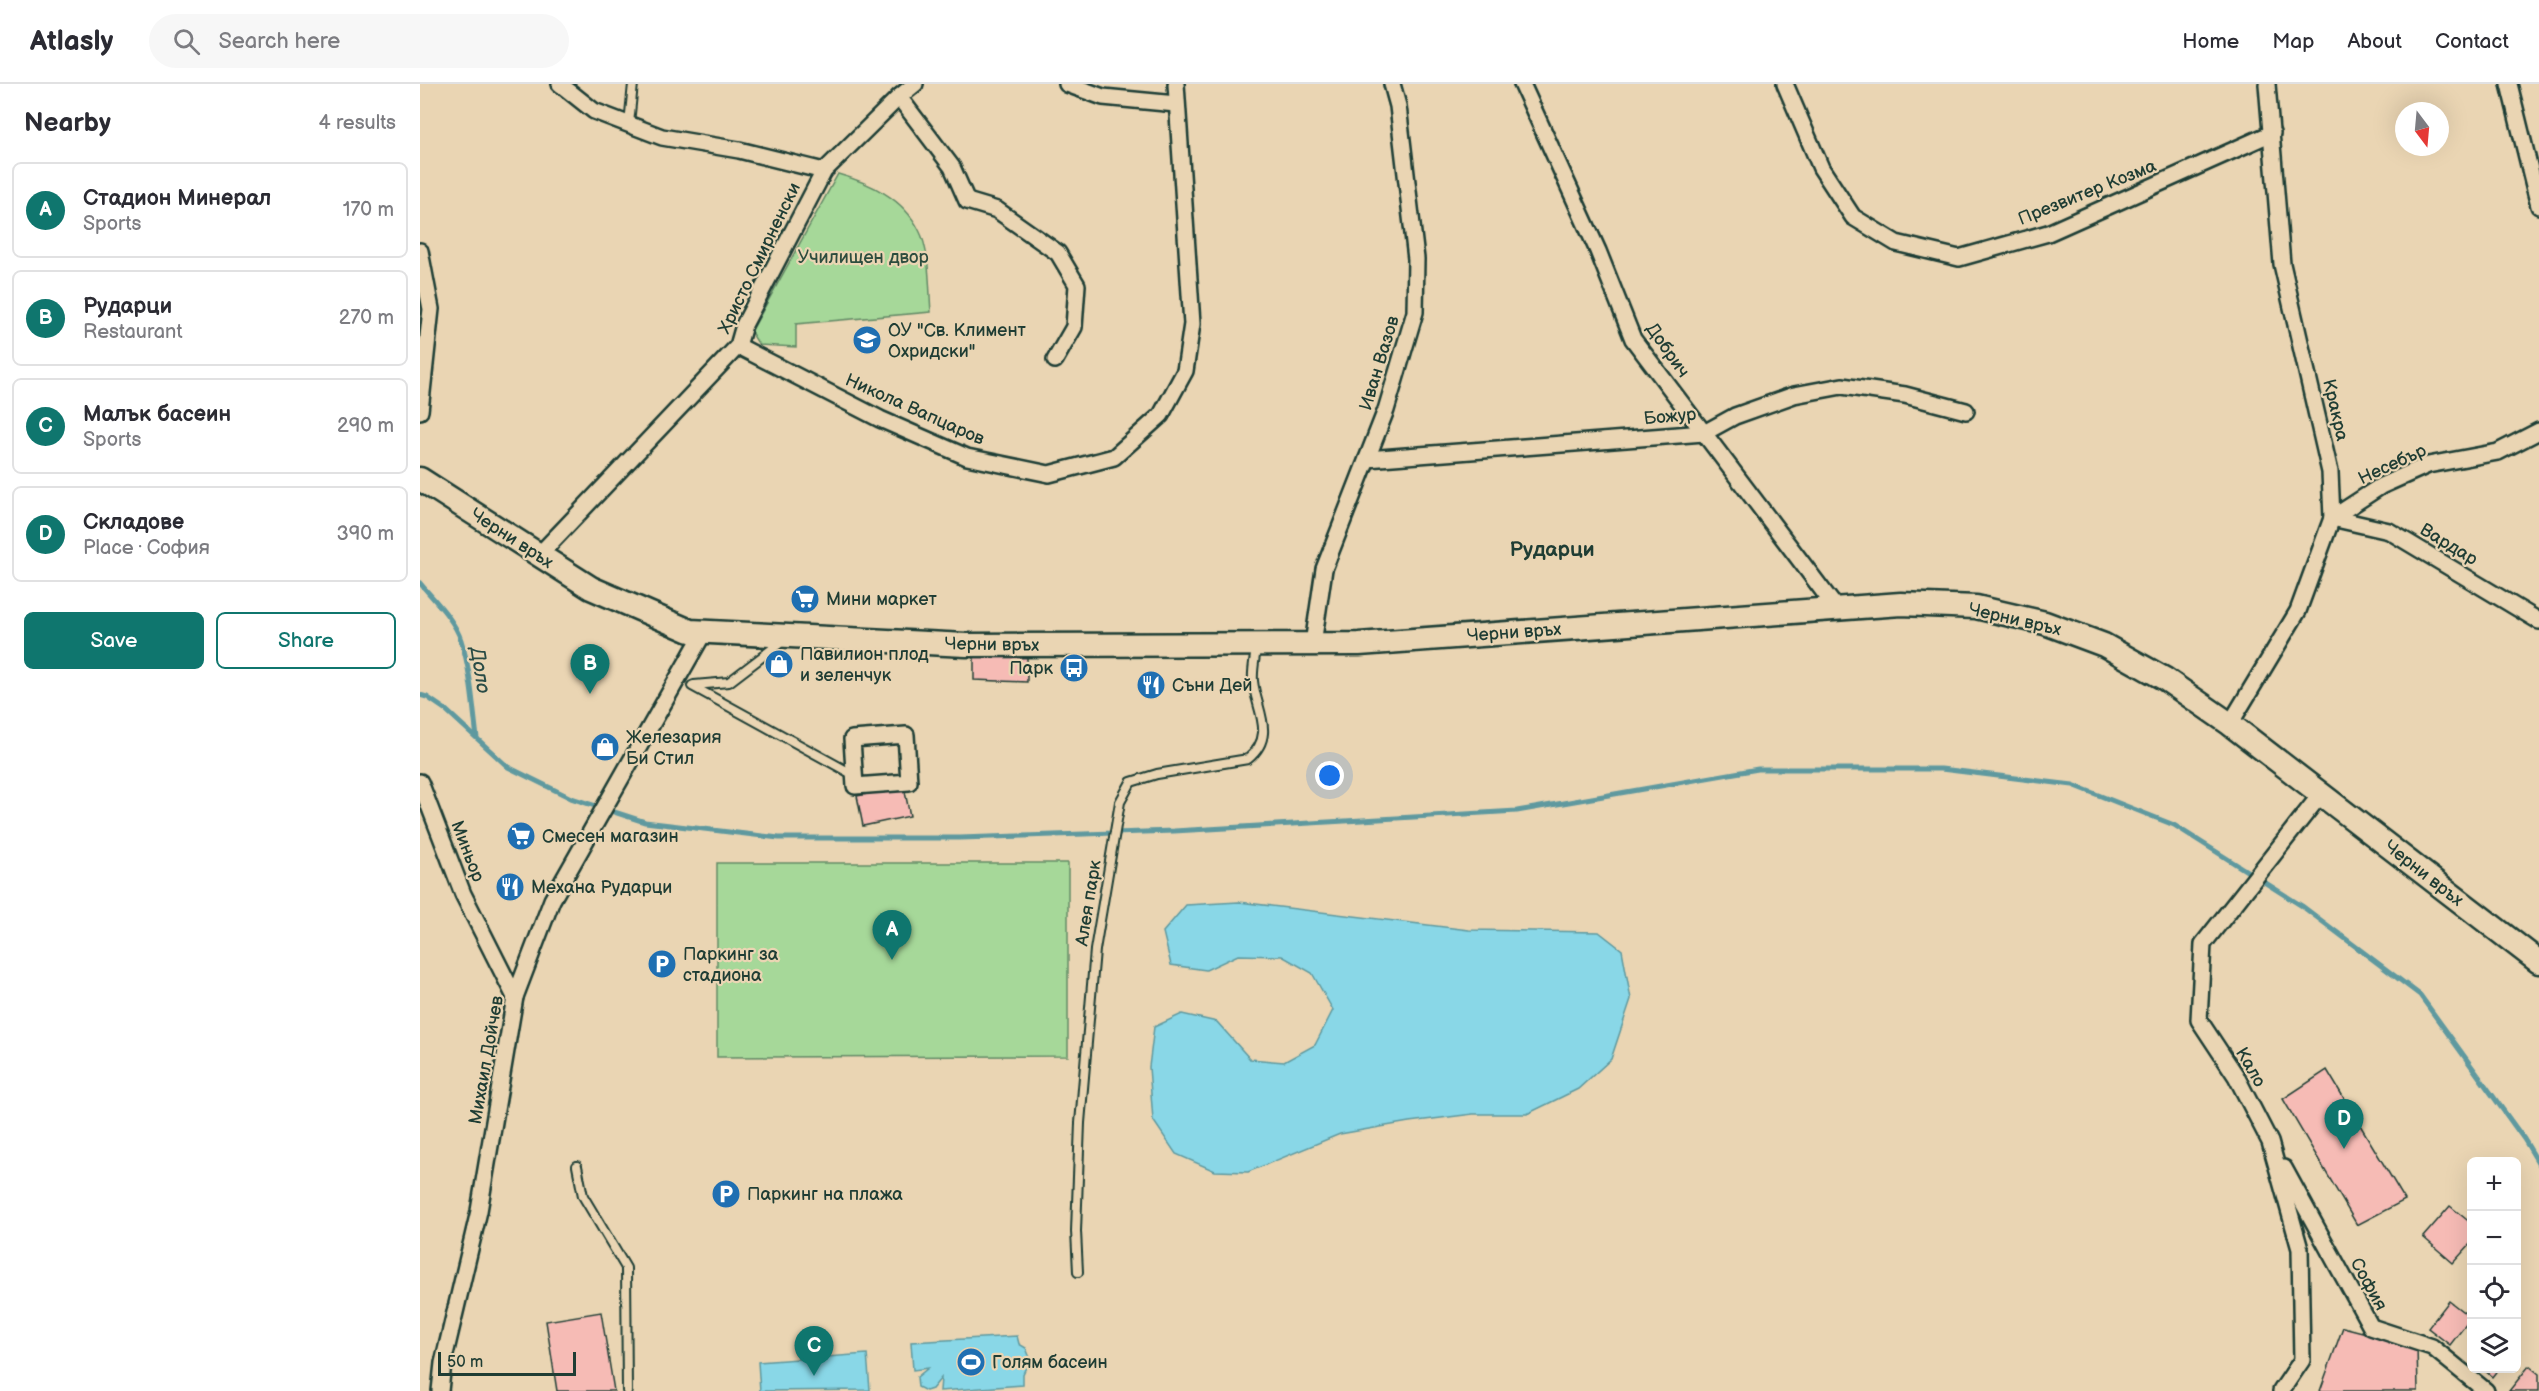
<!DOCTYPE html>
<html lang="en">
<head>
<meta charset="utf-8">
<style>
	:root { --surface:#fff; --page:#f7f7f7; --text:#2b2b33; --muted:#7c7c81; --line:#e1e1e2; --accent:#0f766e }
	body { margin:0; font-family:"Balsamiq Sans",sans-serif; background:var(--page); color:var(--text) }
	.controls { position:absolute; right:18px; bottom:18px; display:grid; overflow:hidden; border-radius:9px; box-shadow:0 6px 24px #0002 }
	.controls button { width:54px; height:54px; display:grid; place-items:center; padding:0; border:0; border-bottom:2px solid var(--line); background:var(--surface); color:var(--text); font:30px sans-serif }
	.compass { position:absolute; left:1975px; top:18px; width:54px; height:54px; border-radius:50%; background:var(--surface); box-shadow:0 6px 24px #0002; rotate:164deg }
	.scale { position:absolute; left:18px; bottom:15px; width:138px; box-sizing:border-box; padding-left:6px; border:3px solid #1f3d34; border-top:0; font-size:16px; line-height:21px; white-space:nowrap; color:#1f3d34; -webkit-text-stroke:4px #ead5b3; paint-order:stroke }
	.you { position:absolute; left:910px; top:692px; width:21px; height:21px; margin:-15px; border:4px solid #fff; border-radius:50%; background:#1a73e8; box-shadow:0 0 0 9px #1a73e833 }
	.badge { display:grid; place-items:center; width:39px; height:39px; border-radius:50%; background:var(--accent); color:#fff; font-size:20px; font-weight:700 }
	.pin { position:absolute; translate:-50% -50px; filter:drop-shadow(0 2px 3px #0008) }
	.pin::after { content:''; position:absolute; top:32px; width:21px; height:18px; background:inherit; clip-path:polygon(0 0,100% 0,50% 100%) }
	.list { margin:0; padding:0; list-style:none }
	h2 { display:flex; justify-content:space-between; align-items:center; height:78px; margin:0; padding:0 24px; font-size:26px }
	h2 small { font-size:20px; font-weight:400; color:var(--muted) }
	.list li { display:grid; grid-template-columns:39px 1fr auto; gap:18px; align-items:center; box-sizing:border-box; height:96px; margin:0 12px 12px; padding:0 12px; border:2px solid var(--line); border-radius:9px }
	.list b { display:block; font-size:22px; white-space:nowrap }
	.list p { margin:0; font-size:20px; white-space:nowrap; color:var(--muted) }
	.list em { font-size:20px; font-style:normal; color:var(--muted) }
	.actions { display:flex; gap:12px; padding:18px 24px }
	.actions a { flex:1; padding:14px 0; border:2px solid var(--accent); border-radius:9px; text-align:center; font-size:21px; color:var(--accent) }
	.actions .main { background:var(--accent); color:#fff }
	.icon { flex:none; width:33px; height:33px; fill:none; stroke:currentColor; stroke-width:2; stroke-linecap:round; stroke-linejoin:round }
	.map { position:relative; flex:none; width:2119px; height:1307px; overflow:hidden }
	header { display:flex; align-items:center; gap:36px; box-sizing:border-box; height:84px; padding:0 30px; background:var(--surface); border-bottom:2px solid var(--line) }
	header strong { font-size:28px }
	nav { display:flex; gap:33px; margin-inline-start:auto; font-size:21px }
	.search { width:420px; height:54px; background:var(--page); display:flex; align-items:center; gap:15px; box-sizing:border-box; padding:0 21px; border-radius:33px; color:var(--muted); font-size:22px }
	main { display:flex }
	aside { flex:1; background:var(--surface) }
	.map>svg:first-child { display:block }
	.green { fill:#a6d899; stroke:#628a66; stroke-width:1.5 }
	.water { fill:#89d7e7; stroke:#5f999f; stroke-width:1.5 }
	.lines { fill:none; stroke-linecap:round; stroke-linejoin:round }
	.stream { stroke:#5f999f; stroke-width:5 }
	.building { fill:#f6bbb5; stroke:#1f3d34; stroke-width:1.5 }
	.lane-casing { stroke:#1f3d34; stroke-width:12 }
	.street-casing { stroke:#1f3d34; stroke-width:20 }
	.secondary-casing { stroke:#1f3d34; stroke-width:27 }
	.lane { stroke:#ead5b3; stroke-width:8 }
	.street { stroke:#ead5b3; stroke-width:15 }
	.secondary { stroke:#ead5b3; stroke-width:22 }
	.labels { text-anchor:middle; stroke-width:4.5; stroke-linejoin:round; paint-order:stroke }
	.street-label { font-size:18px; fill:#1f3d34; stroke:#ead5b3 }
	.park-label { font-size:18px; fill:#2c4c3e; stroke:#ead5b3 }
	.poi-label { font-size:18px; fill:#1f3d34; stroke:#ead5b3; text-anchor:start }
	.water-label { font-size:20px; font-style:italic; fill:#2a4c46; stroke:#ead5b3 }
	.quarter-label { font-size:21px; font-weight:bold; fill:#1f3d34; stroke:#ead5b3 }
</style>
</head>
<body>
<header>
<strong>Atlasly</strong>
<div class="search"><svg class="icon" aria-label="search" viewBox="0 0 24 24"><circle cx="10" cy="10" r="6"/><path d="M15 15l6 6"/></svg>Search here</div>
<nav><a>Home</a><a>Map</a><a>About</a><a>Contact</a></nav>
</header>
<main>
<aside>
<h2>Nearby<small>4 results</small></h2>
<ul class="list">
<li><span class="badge">A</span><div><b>Стадион Минерал</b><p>Sports</p></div><em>170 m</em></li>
<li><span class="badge">B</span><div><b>Рударци</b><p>Restaurant</p></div><em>270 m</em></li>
<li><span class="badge">C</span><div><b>Малък басеин</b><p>Sports</p></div><em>290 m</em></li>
<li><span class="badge">D</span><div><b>Складове</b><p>Place · София</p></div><em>390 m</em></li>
</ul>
<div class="actions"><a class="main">Save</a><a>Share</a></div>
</aside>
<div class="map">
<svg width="2119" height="1307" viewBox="0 0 2119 1307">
	<rect width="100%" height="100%" fill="#ead5b3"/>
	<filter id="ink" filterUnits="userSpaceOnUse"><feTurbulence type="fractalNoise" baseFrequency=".0167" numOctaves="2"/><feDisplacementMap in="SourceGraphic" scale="12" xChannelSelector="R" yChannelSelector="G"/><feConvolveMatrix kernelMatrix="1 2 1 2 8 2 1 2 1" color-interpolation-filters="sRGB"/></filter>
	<g filter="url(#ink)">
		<!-- green -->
		<g class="green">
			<path d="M 418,90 C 450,99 483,114 499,146 C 510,166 509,204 511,228 L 376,240 L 376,263 L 339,261 L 331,248 Z"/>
			<path d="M 297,779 L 648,779 L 648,972 L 297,973 Z"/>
		</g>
		<!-- water -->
		<g class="water">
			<path d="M 819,818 L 1049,846 L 1179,848 L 1202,866 L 1211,915 L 1191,975 L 1158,1005 L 1107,1030 L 1053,1030 L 989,1038 L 920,1050 L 828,1088 L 795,1087 L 756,1070 L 733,1036 L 729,983 L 734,943 L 762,930 L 797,938 L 830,975 L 864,978 L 895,961 L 913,926 L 892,889 L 862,872 L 818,871 L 786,886 L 751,881 L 743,848 L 766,821 Z"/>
			<path d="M 597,1252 L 599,1260 L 606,1264 L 610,1274 L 603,1290 L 603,1301 L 520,1307 L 521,1294 L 512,1305 L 506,1307 L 498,1303 L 497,1293 L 508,1284 L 493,1286 L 491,1258 Z"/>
			<path d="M 447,1270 L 450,1306 L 340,1307 L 338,1278 Z"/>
		</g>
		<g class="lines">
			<!-- stream -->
			<g class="stream">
				<path d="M 0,499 C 14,516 34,535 41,556 C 51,587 53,622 57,654"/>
				<path d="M 0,611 L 7,613 L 26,626 L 88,683 L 151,714 L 225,738 L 359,754 L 540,754 L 754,747 L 1097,727 L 1338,685 L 1521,685 L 1653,701 L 1754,741 L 1882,822 L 2000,911 L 2104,1055 L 2119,1080"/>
			</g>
		</g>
		<!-- building -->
		<g class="building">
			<path d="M 554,570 L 607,571 L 607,598 L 554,596 Z"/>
			<path d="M 484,703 L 490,732 L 443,742 L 437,712 Z"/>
			<path d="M 1907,986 L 1985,1116 L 1937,1141 L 1863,1015 Z"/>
			<path d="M 2030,1122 L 2052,1140 L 2052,1158 L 2033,1179 L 2003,1153 Z"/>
			<path d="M 2029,1217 L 2051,1234 L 2030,1261 L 2008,1244 Z"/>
			<path d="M 181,1228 L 194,1307 L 137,1307 L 126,1237 Z"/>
			<path d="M 1923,1243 L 1997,1262 L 1998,1307 L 1900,1307 Z"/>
			<path d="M 2109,1282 L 2119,1290 L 2119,1307 L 2089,1307 Z"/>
			<path d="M 2062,1284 L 2079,1284 L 2072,1293 Z"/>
		</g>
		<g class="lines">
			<!-- lane casing -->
			<g class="lane-casing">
				<g id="lane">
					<path d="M 209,40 L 213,0"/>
					<path d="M 274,601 L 309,598 L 364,556"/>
					<path d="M 272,602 L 434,691"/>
					<path d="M 157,1082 L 163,1112 L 206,1184 L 207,1307"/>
					<path d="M 658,1188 L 656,1147 L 660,1039 L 675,866 L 700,718 L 711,698 L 737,690 L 828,675 C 857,651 836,626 833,597 C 832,586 835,574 836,564"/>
				</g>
			</g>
			<!-- street casing -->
			<g class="street-casing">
				<g id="street">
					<path d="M 140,0 L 174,27 L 242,53 L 319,66 L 404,87"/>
					<path d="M 647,0 L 683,13 L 756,20"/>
					<path d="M 1102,0 L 1178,167 L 1213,255 L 1416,524"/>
					<path d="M 1365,0 L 1401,84 L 1433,133 L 1476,159 L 1539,174 L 1628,149 L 1852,49"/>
					<path d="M 2089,0 L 2119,122"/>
					<path d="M 479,13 L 532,83 L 547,117 L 577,126 L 638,169 L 657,201 L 654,243 L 635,276"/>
					<path d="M 0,167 L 11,225 L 0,327"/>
					<path d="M 318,262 L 460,335 L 547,373 L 629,390 L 694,373 L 741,331 L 765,287 L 772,240 L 756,0"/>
					<path d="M 947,375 L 1284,349 L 1315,332 L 1374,311 L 1422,302 L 1485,311 L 1546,327"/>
					<path d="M 1912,434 L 1969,447 L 2119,537"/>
					<path d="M 1912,434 L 1961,402 L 2008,381 L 2078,368 L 2119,347"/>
					<path d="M 119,471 L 318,262 L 324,241 L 404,87 L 479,13 L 495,0"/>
					<path d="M 893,560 L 904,485 L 966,326 L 995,228 L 996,175 L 978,22 L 972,0"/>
					<path d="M 1810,640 L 1878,527 L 1912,434 L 1910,388 L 1862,180 L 1847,0"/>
					<path d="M 486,651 L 489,698 L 435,702 L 432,655 Z"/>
					<path d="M 0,698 L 43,810 L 95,913"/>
					<path d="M 1864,1084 L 1951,1243 L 2012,1263 L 2066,1307"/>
					<path d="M 20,1307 L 23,1279 L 59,1127 L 95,913 L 132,816 L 284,548"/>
					<path d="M 1861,1307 L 1882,1276 L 1880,1165 L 1850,1058 L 1816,992 L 1779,936 L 1783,860 L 1901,710"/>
				</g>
			</g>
			<!-- secondary casing -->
			<g class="secondary-casing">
				<path id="secondary" d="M 0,395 L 171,504 L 270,547 L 546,561 L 939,560 L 1481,520 L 1556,523 L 1625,539 L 1684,561 L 1745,595 L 1810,640 L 2119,878"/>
			</g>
			<!-- lane -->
			<use href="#lane" class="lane"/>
			<!-- street -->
			<use href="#street" class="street"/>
			<!-- secondary -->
			<use href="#secondary" class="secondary"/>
		</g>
	</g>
	<!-- icons -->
	<defs>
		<g id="school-disc" transform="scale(1.5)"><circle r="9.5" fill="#1f6fb2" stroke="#ead5b3"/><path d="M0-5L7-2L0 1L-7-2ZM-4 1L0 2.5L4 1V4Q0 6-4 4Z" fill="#fff"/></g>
		<g id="supermarket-disc" transform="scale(1.5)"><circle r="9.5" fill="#1f6fb2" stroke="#ead5b3"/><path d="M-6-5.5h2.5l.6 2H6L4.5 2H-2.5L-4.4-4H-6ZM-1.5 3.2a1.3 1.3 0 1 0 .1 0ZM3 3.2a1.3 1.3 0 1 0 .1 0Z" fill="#fff"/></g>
		<g id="shop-disc" transform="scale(1.5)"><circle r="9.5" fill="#1f6fb2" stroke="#ead5b3"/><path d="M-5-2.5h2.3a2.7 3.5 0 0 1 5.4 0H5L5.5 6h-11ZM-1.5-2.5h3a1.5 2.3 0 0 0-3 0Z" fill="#fff"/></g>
		<g id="bus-disc" transform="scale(1.5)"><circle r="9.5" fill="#1f6fb2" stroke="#ead5b3"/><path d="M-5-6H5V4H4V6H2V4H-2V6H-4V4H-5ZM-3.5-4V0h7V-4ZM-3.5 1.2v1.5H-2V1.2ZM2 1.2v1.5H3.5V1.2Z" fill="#fff"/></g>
		<g id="restaurant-disc" transform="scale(1.5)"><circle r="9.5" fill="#1f6fb2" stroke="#ead5b3"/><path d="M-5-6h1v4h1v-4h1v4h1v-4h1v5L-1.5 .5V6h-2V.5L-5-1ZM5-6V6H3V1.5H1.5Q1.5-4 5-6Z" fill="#fff"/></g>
		<g id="parking-disc" transform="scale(1.5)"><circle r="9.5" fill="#1f6fb2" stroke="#ead5b3"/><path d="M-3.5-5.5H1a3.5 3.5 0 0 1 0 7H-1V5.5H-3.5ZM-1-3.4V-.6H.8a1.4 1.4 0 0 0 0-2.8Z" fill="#fff"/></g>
		<g id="stadium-disc" transform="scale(1.5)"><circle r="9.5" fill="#1f6fb2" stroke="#ead5b3"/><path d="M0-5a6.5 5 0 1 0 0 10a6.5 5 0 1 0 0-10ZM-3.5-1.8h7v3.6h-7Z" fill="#fff"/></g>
	</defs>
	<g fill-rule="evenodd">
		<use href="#school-disc" x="447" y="256"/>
		<use href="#supermarket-disc" x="385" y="515"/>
		<use href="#shop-disc" x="359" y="580"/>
		<use href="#bus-disc" x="654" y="584"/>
		<use href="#restaurant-disc" x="731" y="601"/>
		<use href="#shop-disc" x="185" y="663"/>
		<use href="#supermarket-disc" x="101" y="752"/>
		<use href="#restaurant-disc" x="90" y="803"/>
		<use href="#parking-disc" x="242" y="880"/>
		<use href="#parking-disc" x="306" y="1110"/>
		<use href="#stadium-disc" x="551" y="1278"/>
	</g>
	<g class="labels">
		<!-- street labels -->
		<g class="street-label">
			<text transform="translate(1667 108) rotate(-22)" y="6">Презвитер Козма</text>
			<text transform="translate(339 174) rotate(-64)" y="6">Христо Смирненски</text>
			<text transform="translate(1248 266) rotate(55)" y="6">Добрич</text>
			<text transform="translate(959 279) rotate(-73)" y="6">Иван Вазов</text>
			<text transform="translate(495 325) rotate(24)" y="6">Никола Вапцаров</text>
			<text transform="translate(1916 326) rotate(77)" y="6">Кракра</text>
			<text transform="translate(1250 332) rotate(-5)" y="6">Божур</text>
			<text transform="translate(1972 380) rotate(-25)" y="6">Несебър</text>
			<text transform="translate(92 454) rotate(33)" y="6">Черни връх</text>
			<text transform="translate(2029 460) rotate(31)" y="6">Вардар</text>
			<text transform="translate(1595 535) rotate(13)" y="6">Черни връх</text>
			<text transform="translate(1094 548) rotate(-4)" y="6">Черни връх</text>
			<text transform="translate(572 560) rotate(1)" y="6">Черни връх</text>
			<text transform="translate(48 767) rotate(69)" y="6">Миньор</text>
			<text transform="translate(2004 789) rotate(38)" y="6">Черни връх</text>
			<text transform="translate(668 819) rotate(-81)" y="6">Алея парк</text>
			<text transform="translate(66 976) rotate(-80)" y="6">Михаил Дойчев</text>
			<text transform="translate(1831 983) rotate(60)" y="6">Кало</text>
			<text transform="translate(1949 1200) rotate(61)" y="6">София</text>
		</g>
		<!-- park labels -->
		<g class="park-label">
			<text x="443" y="179">Училищен двор</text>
		</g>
		<!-- poi labels -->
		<g class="poi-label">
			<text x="468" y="252">ОУ "Св. Климент<tspan x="468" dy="21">Охридски"</tspan></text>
			<text x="406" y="521">Мини маркет</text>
			<text x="380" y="576">Павилион плод<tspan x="380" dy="21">и зеленчук</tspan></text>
			<text x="633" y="590" text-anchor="end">Парк</text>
			<text x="752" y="607">Съни Дей</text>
			<text x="206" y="659">Железария<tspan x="206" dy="21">Би Стил</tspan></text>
			<text x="122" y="758">Смесен магазин</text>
			<text x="111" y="809">Механа Рударци</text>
			<text x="263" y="876">Паркинг за<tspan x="263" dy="21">стадиона</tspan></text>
			<text x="327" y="1116">Паркинг на плажа</text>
			<text x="572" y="1284">Голям басеин</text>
		</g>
		<!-- water labels -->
		<g class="water-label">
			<text transform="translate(61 586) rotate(81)" y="7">Доло</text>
		</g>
		<!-- quarter labels -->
		<g class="quarter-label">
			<text x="1132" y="472">Рударци</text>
		</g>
	</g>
</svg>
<div class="controls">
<button>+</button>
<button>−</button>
<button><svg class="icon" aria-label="locate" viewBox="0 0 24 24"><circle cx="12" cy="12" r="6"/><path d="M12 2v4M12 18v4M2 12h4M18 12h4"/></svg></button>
<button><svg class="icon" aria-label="layers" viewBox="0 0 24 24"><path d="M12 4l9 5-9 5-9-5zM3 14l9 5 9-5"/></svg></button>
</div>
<svg class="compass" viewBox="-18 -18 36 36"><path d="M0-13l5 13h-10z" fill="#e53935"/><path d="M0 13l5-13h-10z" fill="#7c7c81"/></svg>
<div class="scale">50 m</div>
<div class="you"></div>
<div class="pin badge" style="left:472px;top:876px">A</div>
<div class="pin badge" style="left:170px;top:610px">B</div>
<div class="pin badge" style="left:394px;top:1292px">C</div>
<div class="pin badge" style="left:1924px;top:1065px">D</div>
</div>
</main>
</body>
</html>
